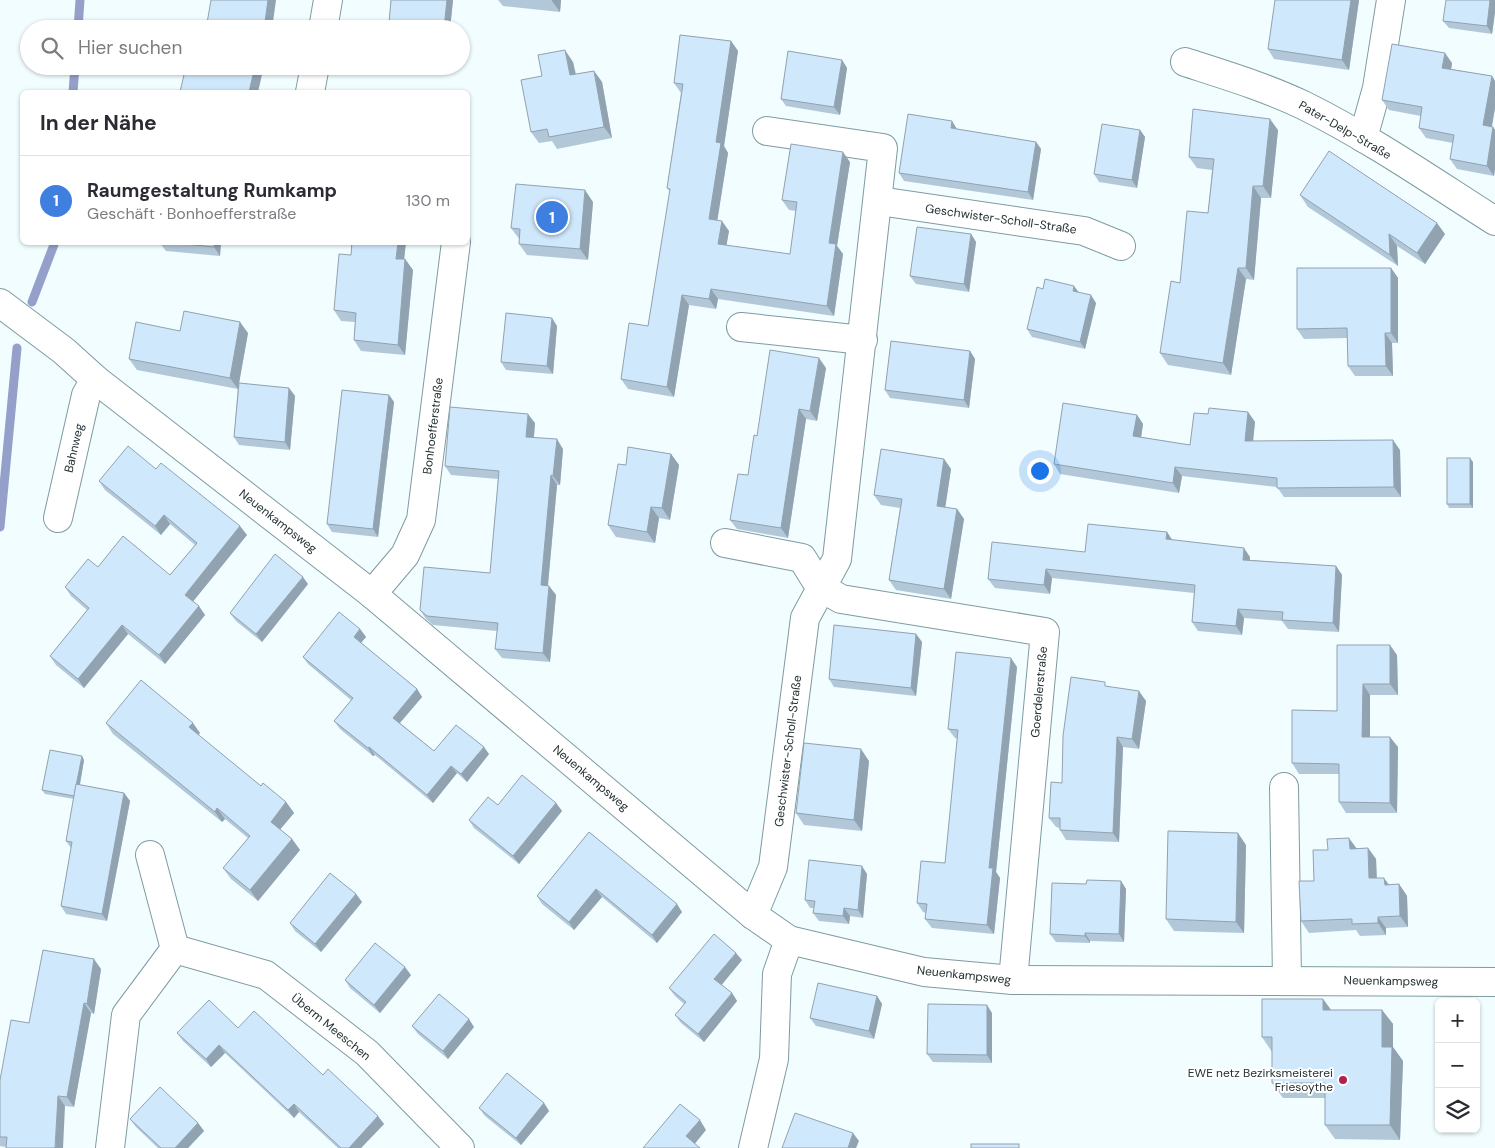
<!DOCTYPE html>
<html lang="de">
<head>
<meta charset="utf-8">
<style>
	:root { --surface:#fff; --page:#f7f7f7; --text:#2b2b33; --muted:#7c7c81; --line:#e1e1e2; --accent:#1a73e8 }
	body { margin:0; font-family:"DM Sans",sans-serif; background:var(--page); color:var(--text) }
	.controls { position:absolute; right:15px; bottom:15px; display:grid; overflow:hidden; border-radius:8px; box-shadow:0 1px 4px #0004 }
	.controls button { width:45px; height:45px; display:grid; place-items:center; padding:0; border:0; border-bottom:1px solid var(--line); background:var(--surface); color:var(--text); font:25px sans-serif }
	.you { position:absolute; left:1039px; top:470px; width:18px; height:18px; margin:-12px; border:4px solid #fff; border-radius:50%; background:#1a73e8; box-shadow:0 0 0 8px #1a73e833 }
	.badge { display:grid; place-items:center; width:32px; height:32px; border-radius:50%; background:var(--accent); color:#fff; font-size:16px; font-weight:700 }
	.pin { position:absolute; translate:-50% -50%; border:2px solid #fff; box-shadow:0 1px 5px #0006 }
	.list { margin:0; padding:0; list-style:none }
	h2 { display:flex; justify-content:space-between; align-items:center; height:65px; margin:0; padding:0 20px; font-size:21px }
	h2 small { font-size:16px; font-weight:400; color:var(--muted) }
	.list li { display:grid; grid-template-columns:32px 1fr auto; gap:15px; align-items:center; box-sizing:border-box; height:90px; padding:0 20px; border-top:1px solid var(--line) }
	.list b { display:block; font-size:19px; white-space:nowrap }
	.list p { margin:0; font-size:16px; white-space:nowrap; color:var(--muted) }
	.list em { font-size:16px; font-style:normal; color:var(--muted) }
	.icon { flex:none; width:28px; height:28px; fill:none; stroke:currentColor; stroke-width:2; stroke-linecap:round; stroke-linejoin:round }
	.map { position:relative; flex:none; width:1495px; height:1148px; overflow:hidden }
	.search { position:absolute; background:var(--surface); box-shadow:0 1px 4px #0004; left:20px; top:20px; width:450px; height:55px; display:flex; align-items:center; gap:12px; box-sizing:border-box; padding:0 18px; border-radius:28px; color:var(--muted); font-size:19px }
	.panel { position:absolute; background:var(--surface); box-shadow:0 1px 4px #0004; left:20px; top:90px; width:450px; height:155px; border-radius:8px }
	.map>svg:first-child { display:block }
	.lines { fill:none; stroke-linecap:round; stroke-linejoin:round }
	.stream { stroke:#95a0ca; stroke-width:9 }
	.minor-casing { stroke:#7f9ba1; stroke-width:30 }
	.minor { stroke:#fff; stroke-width:28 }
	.wall { fill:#b2c8d9 }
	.shaded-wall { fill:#91a2b0 }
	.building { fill:#cfe8fc; stroke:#91a2b0 }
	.poi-dot { fill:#b1204e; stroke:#fff; stroke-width:2 }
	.labels { text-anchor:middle; stroke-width:4; stroke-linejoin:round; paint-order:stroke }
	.street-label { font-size:12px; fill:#243032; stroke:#fff }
	.poi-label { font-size:12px; fill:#243032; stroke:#fff; text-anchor:end }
</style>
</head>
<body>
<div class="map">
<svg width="1495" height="1148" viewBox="0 0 1495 1148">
	<rect width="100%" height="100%" fill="#f1fdff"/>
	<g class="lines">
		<!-- stream -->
		<g class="stream">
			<path d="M 78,29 L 80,0"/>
			<path d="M 73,92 L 75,66"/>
			<path d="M 32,302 L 55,242"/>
			<path d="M 0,527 L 17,348"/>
		</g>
		<!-- minor casing -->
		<g class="minor-casing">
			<g id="minor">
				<path d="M 323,29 L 328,0"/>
				<path d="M 1185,62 C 1225,75 1265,87 1303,105 C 1370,138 1432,181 1495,221"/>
				<path d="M 310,92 L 315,66"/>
				<path d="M 1363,138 L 1377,88 L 1391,0"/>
				<path d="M 879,201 L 1084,231 L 1121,246"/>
				<path d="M 0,303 L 64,351 L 95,379 L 372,594 L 753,915 L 789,940 L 924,972 L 1013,980 L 1495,982"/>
				<path d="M 741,327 L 863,340"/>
				<path d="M 58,518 L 86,395 L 95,379"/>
				<path d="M 725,543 L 802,558 L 820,587 L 841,599 L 1045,632 L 1013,980"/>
				<path d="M 372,594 L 405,555 L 421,520 L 456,242"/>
				<path d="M 1284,787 L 1287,980"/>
				<path d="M 150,855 L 175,949"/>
				<path d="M 753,915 L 773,867 L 805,618 L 837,559 L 883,148 L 767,131"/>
				<path d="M 110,1148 L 126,1015 L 175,949 L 266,975 L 367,1053 L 460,1148"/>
				<path d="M 753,1148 L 774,1059 L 777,974 L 789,940"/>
			</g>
		</g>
		<!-- minor -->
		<use href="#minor" class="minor"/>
	</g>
	<!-- wall -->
	<g class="wall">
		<path d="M 391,0 L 453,0 L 450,29 L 393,29 L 389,23 Z"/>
		<path d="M 498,0 L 561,0 L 560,12 L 503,6 Z"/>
		<path d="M 1359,0 L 1349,70 L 1274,59 L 1268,49 Z"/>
		<path d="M 1495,0 L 1495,12 L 1492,34 L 1449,28 L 1443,21 Z"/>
		<path d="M 731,41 L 738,51 L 724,146 L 728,153 L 717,220 L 729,231 L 726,245 L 790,254 L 796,211 L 789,210 L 782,200 L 850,162 L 837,246 L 843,254 L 834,316 L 718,299 L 716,309 L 689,305 L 674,397 L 628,389 L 621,379 L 648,326 L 670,192 L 667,188 L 681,93 L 674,83 Z"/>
		<path d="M 842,60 L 847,68 L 840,115 L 786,106 L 781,99 Z"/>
		<path d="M 573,62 L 576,74 L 594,71 L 602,82 L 612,138 L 557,149 L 552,141 L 539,143 L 531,132 L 542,76 Z"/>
		<path d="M 1452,63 L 1451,69 L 1492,76 L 1495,81 L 1495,108 L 1492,127 L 1493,127 L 1495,130 L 1495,168 L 1494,176 L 1457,169 L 1450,159 L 1453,143 L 1426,138 L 1419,128 L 1421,116 L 1389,110 L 1382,100 Z"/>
		<path d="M 957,129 L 1036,142 L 1041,149 L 1033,200 L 904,181 L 899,173 Z"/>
		<path d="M 1140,130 L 1145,137 L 1137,188 L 1099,182 L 1094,174 Z"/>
		<path d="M 1278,130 L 1271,198 L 1261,198 L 1254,280 L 1246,279 L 1231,375 L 1168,365 L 1160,353 L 1180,283 L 1208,213 L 1212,170 L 1197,168 L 1189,157 Z"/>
		<path d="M 1300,195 L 1445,234 L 1425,264 L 1397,246 L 1398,266 L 1308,207 Z"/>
		<path d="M 593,202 L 588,260 L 527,255 L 519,244 L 520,240 L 511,228 Z"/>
		<path d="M 971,234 L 976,242 L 969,292 L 916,284 L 910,276 Z"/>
		<path d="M 159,242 L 221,242 L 220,256 L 166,251 Z"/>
		<path d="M 352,242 L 406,242 L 404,259 L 405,259 L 413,270 L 405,355 L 361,351 L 354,340 L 355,322 L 341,321 L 334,310 L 351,255 Z"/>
		<path d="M 1391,268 L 1398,278 L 1398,343 L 1392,343 L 1393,376 L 1355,376 L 1348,366 L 1347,338 L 1304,339 L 1297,329 Z"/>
		<path d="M 1043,289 L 1078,292 L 1096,303 L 1085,349 L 1032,337 L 1027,329 Z"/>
		<path d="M 557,326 L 553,374 L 506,370 L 501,362 Z"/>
		<path d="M 180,331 L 248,333 L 239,383 L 289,388 L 295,396 L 290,450 L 239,445 L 234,437 L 238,385 L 238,389 L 137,370 L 129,359 Z"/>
		<path d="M 970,351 L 975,359 L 969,408 L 890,398 L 885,390 Z"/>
		<path d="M 826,368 L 817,421 L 806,419 L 788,538 L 737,529 L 730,520 L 748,475 L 757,436 Z"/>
		<path d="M 389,395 L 394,402 L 378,537 L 332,532 L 327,524 Z"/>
		<path d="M 1248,412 L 1255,422 L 1253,441 L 1400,450 L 1401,497 L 1284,497 L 1277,487 L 1182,476 L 1179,493 L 1060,474 L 1054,464 L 1137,415 L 1143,424 L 1141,437 L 1190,445 L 1208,414 Z"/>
		<path d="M 535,423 L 534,437 L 563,449 L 560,485 L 557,485 L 548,586 L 549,586 L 556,595 L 550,662 L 502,658 L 495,649 L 497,631 L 433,625 L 426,619 L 420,610 L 490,573 L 498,479 L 451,475 L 445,466 Z"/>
		<path d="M 671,454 L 679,465 L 670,520 L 659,518 L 655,543 L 616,537 L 608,525 L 626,465 Z"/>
		<path d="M 944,459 L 951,469 L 945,507 L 957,509 L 964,519 L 951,599 L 896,590 L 889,580 L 900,508 L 881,505 L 874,495 Z"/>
		<path d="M 1473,462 L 1473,508 L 1449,508 L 1447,504 Z"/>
		<path d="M 156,469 L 247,535 L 193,601 L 205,615 L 165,664 L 128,634 L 84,688 L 56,665 L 50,656 L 87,610 L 71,596 L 65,587 L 170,575 L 195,545 L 170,524 L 161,535 L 105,490 L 99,481 Z"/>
		<path d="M 1167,532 L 1172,540 L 1250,557 L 1250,560 L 1336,566 L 1342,575 L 1339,632 L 1288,629 L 1282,621 L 1244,618 L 1242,635 L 1198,631 L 1192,622 L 1194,593 L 1052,578 L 1050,594 L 995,588 L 988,579 L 1085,552 Z"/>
		<path d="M 308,584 L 262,642 L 236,621 L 230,613 Z"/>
		<path d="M 360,629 L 366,637 L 361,643 L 417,689 L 422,697 L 400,723 L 434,751 L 489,754 L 467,782 L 457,773 L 433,803 L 375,755 L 373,756 L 340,729 L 334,721 L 351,700 L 308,664 L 303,657 Z"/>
		<path d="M 916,634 L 922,642 L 916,696 L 834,687 L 829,679 Z"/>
		<path d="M 1337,645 L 1397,655 L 1398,695 L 1370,695 L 1370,737 L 1398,747 L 1397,813 L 1346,813 L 1339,802 L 1339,774 L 1299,774 L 1292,763 L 1337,711 Z"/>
		<path d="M 1017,667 L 996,872 L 1000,878 L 994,934 L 932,928 L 925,919 L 926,913 L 923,912 L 917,903 L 945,863 L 958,739 L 955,738 L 948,729 Z"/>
		<path d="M 1109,687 L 1146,701 L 1139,749 L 1123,747 L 1119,842 L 1066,840 L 1060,830 L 1060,828 L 1056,827 L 1049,818 L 1062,783 Z"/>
		<path d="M 106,723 L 200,733 L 198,735 L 261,786 L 286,802 L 294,813 L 280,829 L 292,839 L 300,850 L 258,901 L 231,879 L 223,868 L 248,838 L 225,819 L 222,822 L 113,734 Z"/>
		<path d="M 84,760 L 80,785 L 124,793 L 130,801 L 107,921 L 66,914 L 61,906 L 71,848 L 66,841 L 74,799 L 45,794 L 42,790 Z"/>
		<path d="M 869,761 L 862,831 L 804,825 L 796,813 Z"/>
		<path d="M 556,803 L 562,811 L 519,864 L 474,828 L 469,820 L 498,805 Z"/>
		<path d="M 589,832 L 682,912 L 657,943 L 602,897 L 574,930 L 542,904 L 537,896 Z"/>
		<path d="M 1246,845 L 1244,933 L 1174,931 L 1166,919 Z"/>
		<path d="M 1356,848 L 1368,848 L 1376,859 L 1377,878 L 1389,885 L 1399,884 L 1407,896 L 1408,927 L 1386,928 L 1386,935 L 1360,936 L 1356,930 L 1309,933 L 1301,921 L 1314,881 Z"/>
		<path d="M 867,874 L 863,918 L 850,916 L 849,924 L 819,921 L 813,913 L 814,908 L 810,908 L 805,900 Z"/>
		<path d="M 1121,881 L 1126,889 L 1124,942 L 1090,941 L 1090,943 L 1056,942 L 1050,934 L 1086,884 Z"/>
		<path d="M 356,894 L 362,902 L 321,952 L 295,931 L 290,923 Z"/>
		<path d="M 742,960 L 721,985 L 732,993 L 737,1001 L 704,1042 L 681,1023 L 675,1015 L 684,1004 L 675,996 L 669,988 Z"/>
		<path d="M 101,969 L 94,1014 L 91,1013 L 74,1107 L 65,1106 L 6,1147 L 0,1146 L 0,1080 L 29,1023 Z"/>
		<path d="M 411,975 L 380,1013 L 350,988 L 345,980 Z"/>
		<path d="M 877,996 L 882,1004 L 874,1039 L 816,1026 L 810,1018 Z"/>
		<path d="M 1323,999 L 1331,1010 L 1382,1010 L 1393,1024 L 1393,1047 L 1403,1061 L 1400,1140 L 1335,1139 L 1325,1125 L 1325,1098 L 1283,1098 L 1272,1083 L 1272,1052 L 1262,1037 Z"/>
		<path d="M 992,1013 L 992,1063 L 933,1062 L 927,1054 Z"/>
		<path d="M 412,1026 L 474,1027 L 448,1059 L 418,1034 Z"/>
		<path d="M 238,1028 L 323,1075 L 384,1124 L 361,1148 L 338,1148 L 299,1112 L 294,1118 L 225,1053 L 211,1067 L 183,1041 L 177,1033 Z"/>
		<path d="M 544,1103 L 549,1111 L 521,1145 L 485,1116 L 479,1108 Z"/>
		<path d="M 130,1119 L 198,1123 L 204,1131 L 188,1148 L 158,1148 L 136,1127 Z"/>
	</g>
	<!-- shaded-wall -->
	<g class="shaded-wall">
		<path d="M 268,0 L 276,0 L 272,29 L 264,29 Z"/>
		<path d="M 447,0 L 453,0 L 450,29 L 445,29 L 444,28 Z"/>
		<path d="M 552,0 L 561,0 L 560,12 L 552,1 Z"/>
		<path d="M 1351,0 L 1359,0 L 1349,70 L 1342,60 Z"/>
		<path d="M 1490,0 L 1495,0 L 1495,12 L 1492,34 L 1487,26 Z"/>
		<path d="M 731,41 L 738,51 L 724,146 L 728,153 L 716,229 L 709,219 L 716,142 Z"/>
		<path d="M 565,50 L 573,62 L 578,87 L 570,75 Z"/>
		<path d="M 1445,53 L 1452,63 L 1450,78 L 1442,68 Z"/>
		<path d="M 842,60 L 847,68 L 840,115 L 834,107 Z"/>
		<path d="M 255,66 L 264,66 L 258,92 L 249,92 Z"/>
		<path d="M 594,71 L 602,82 L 612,138 L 604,127 Z"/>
		<path d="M 1492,76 L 1495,81 L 1495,108 L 1490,135 L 1483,125 Z"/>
		<path d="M 1270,119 L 1278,130 L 1271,198 L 1263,186 Z"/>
		<path d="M 952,121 L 957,129 L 951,128 Z"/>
		<path d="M 1493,127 L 1495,130 L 1495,168 L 1494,176 L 1487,166 Z"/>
		<path d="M 1140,130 L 1145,137 L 1137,188 L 1132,180 Z"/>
		<path d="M 1036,142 L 1041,149 L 1033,200 L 1028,192 Z"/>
		<path d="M 843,152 L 850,162 L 837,246 L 843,254 L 834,316 L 827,306 L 829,243 Z"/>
		<path d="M 1253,186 L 1261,198 L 1254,280 L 1246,268 Z"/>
		<path d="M 585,190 L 593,202 L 588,260 L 580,249 Z"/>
		<path d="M 722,221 L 729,231 L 725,254 L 718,244 Z"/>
		<path d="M 1437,223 L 1445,234 L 1425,264 L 1417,253 Z"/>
		<path d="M 971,234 L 976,242 L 969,292 L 964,284 Z"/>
		<path d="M 1389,234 L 1397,246 L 1398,266 L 1390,255 Z"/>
		<path d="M 214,242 L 221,242 L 220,256 L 214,247 Z"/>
		<path d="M 398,242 L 406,242 L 403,269 L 396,259 Z"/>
		<path d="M 405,259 L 413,270 L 405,355 L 398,345 Z"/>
		<path d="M 1238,268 L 1246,279 L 1231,375 L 1223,363 Z"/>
		<path d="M 1391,268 L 1398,278 L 1398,343 L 1391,333 Z"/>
		<path d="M 1074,286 L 1080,294 L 1073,291 Z"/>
		<path d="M 711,289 L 718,299 L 716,309 L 709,299 Z"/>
		<path d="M 682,295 L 689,305 L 674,397 L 667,387 Z"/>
		<path d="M 1091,295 L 1096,303 L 1085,349 L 1080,342 Z"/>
		<path d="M 552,318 L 557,326 L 553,374 L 547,366 Z"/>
		<path d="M 240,322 L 248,333 L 238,389 L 230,378 Z"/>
		<path d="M 1385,333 L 1392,343 L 1393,376 L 1386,366 Z"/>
		<path d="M 970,351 L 975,359 L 969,408 L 964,400 Z"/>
		<path d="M 819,358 L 826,368 L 817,421 L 810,411 Z"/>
		<path d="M 289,388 L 295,396 L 290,450 L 285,442 Z"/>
		<path d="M 389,395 L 394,402 L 378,537 L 373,529 Z"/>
		<path d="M 799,409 L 806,419 L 788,538 L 781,528 Z"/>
		<path d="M 1248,412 L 1255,422 L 1252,451 L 1245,441 Z"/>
		<path d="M 528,414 L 535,423 L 533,446 L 526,437 Z"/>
		<path d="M 1137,415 L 1143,424 L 1140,445 L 1133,436 Z"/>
		<path d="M 557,439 L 563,449 L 560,485 L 553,476 Z"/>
		<path d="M 1393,440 L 1400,450 L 1401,497 L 1394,487 Z"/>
		<path d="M 671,454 L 679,465 L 670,520 L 662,508 Z"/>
		<path d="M 1470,458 L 1473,462 L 1473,508 L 1470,504 Z"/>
		<path d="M 944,459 L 951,469 L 944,516 L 937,506 Z"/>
		<path d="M 1175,467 L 1182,476 L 1179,493 L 1173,483 Z"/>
		<path d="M 551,475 L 557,485 L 547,594 L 541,585 Z"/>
		<path d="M 651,507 L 659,518 L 655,543 L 647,532 Z"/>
		<path d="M 957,509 L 964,519 L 951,599 L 944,589 Z"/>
		<path d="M 164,515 L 170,524 L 161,535 L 155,526 Z"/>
		<path d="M 240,526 L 247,535 L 191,604 L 185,595 Z"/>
		<path d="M 1167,532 L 1173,541 L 1166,539 Z"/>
		<path d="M 1244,548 L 1250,557 L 1249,569 L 1243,560 Z"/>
		<path d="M 1336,566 L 1342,575 L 1339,632 L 1333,623 Z"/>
		<path d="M 1046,569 L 1052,578 L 1050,594 L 1044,585 Z"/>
		<path d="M 303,577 L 308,584 L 262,642 L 256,634 Z"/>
		<path d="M 549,586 L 556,595 L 550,662 L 543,653 Z"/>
		<path d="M 199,606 L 205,615 L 165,664 L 159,655 Z"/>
		<path d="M 1238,609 L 1244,618 L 1242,635 L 1236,626 Z"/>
		<path d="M 122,625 L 128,634 L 84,688 L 78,679 Z"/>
		<path d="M 360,629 L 366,637 L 359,645 L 354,637 Z"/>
		<path d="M 916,634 L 922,642 L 916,696 L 911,688 Z"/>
		<path d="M 1390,645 L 1397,655 L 1398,695 L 1390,684 Z"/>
		<path d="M 1011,658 L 1017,667 L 996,872 L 1000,878 L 994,934 L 987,925 L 989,868 Z"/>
		<path d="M 1363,684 L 1370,695 L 1370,747 L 1362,737 Z"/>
		<path d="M 417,689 L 422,697 L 398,725 L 393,718 Z"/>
		<path d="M 1139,691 L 1146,701 L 1139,749 L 1132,739 Z"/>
		<path d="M 193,723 L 200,733 L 196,738 L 189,727 Z"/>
		<path d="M 1117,737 L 1123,747 L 1119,842 L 1113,833 Z"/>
		<path d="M 1390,737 L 1398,747 L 1397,813 L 1390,803 Z"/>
		<path d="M 369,747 L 375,755 L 373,756 L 368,748 Z"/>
		<path d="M 484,747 L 489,754 L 467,782 L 461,774 Z"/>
		<path d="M 861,749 L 869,761 L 862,831 L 854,820 Z"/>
		<path d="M 82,756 L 84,760 L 77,800 L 74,796 Z"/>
		<path d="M 451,766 L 457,773 L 433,803 L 427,795 Z"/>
		<path d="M 124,793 L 130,801 L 107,921 L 102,914 Z"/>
		<path d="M 286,802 L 294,813 L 278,832 L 271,822 Z"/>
		<path d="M 556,803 L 562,811 L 519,864 L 513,856 Z"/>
		<path d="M 217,808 L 225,819 L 222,822 L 215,812 Z"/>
		<path d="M 1238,833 L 1246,845 L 1244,933 L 1236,922 Z"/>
		<path d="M 1349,838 L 1357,849 L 1350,849 Z"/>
		<path d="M 292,839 L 300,850 L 258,901 L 250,890 Z"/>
		<path d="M 1368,848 L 1376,859 L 1377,890 L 1369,878 Z"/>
		<path d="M 862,866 L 867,874 L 863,918 L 858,910 Z"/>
		<path d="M 1384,878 L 1392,889 L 1385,885 Z"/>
		<path d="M 1121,881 L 1126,889 L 1124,942 L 1119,934 Z"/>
		<path d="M 1399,884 L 1407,896 L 1408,927 L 1400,916 Z"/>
		<path d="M 596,889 L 602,897 L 574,930 L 569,922 Z"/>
		<path d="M 356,894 L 362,902 L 321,952 L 315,944 Z"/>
		<path d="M 677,904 L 682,912 L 657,943 L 652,935 Z"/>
		<path d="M 844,908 L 850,916 L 849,924 L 843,916 Z"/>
		<path d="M 1378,917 L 1386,928 L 1386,935 L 1378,923 Z"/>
		<path d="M 1085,933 L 1090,941 L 1090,943 L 1085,936 Z"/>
		<path d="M 736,953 L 742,960 L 720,987 L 714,979 Z"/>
		<path d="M 94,959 L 101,969 L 94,1014 L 87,1004 Z"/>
		<path d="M 405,967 L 411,975 L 380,1013 L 374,1005 Z"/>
		<path d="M 732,993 L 737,1001 L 704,1042 L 698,1034 Z"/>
		<path d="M 877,996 L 882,1004 L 874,1039 L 869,1031 Z"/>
		<path d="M 1323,999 L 1334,1014 L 1323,1010 Z"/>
		<path d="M 84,1003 L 91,1013 L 74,1107 L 67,1097 Z"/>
		<path d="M 987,1005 L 992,1013 L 992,1063 L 987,1055 Z"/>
		<path d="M 1382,1010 L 1393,1024 L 1393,1047 L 1403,1061 L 1400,1140 L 1390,1125 L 1382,1047 Z"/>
		<path d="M 469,1019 L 474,1027 L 448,1059 L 443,1051 Z"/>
		<path d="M 219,1045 L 225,1053 L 211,1067 L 206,1059 Z"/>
		<path d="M 58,1096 L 65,1106 L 63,1148 L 55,1148 Z"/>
		<path d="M 544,1103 L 549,1111 L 521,1145 L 516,1138 Z"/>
		<path d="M 294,1104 L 299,1112 L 294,1118 L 288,1110 Z"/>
		<path d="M 378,1116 L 384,1124 L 361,1148 L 349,1148 Z"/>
		<path d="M 700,1120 L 706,1130 L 693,1146 L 686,1136 Z"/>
		<path d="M 198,1123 L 204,1131 L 188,1148 L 175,1148 Z"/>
		<path d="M 853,1133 L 859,1141 L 856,1148 L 848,1148 Z"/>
	</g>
	<!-- building -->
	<g class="building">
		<path d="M 211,0 L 268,0 L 264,29 L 206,29 Z"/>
		<path d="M 391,0 L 447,0 L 444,28 L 389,23 Z"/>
		<path d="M 1275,0 L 1351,0 L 1342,60 L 1268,49 Z"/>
		<path d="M 1446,0 L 1490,0 L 1487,26 L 1443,21 Z"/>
		<path d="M 680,35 L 731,41 L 716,142 L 721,143 L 709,219 L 722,221 L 718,244 L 790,254 L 797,202 L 782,200 L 791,144 L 843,152 L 829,243 L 836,244 L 827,306 L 711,289 L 709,299 L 682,295 L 667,387 L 621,379 L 629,323 L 648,326 L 670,189 L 667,188 L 683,84 L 674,83 Z"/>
		<path d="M 1392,44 L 1445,53 L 1442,68 L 1492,76 L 1483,125 L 1493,127 L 1487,166 L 1450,159 L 1454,135 L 1419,128 L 1422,107 L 1382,100 Z"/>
		<path d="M 565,50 L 570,75 L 594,71 L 604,127 L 549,137 L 547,129 L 531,132 L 521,80 L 542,76 L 538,55 Z"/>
		<path d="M 788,51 L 842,60 L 834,107 L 781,99 Z"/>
		<path d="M 186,66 L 255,66 L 249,92 L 180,92 Z"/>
		<path d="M 1193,109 L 1270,119 L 1263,186 L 1253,186 L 1246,268 L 1238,268 L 1223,363 L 1160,353 L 1171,281 L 1180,283 L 1187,211 L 1208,213 L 1214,159 L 1189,157 Z"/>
		<path d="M 908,114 L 952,121 L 951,128 L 1036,142 L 1028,192 L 899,173 Z"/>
		<path d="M 1102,124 L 1140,130 L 1132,180 L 1094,174 Z"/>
		<path d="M 1329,151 L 1437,223 L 1417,253 L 1389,234 L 1390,255 L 1300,195 Z"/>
		<path d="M 516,184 L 585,190 L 580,249 L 519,244 L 520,229 L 511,228 Z"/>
		<path d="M 917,227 L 971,234 L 964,284 L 910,276 Z"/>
		<path d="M 165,242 L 214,242 L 214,247 Z"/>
		<path d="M 352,242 L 398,242 L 396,259 L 405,259 L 398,345 L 354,340 L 356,313 L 334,310 L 339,254 L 351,255 Z"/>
		<path d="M 1297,268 L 1391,268 L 1391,333 L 1385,333 L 1386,366 L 1348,366 L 1347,328 L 1297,329 Z"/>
		<path d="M 1045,279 L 1074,286 L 1073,291 L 1091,295 L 1080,342 L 1027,329 L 1037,287 L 1043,289 Z"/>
		<path d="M 184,311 L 240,322 L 230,378 L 129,359 L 136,322 L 180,331 Z"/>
		<path d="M 506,313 L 552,318 L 547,366 L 501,362 Z"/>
		<path d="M 891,341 L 970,351 L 964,400 L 885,390 Z"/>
		<path d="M 770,350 L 819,358 L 810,411 L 799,409 L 781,528 L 730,520 L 738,474 L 748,475 L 754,435 L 757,436 Z"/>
		<path d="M 239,383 L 289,388 L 285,442 L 234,437 Z"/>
		<path d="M 342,390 L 389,395 L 373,529 L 327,524 Z"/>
		<path d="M 1063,403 L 1137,415 L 1133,436 L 1190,445 L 1194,413 L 1208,414 L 1209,408 L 1248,412 L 1245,441 L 1393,440 L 1394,487 L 1277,488 L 1277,478 L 1175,467 L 1173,483 L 1054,464 Z"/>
		<path d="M 450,407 L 528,414 L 526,437 L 557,439 L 553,476 L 551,475 L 541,585 L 549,586 L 543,653 L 495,649 L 498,623 L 427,616 L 420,610 L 424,567 L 490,573 L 499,471 L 445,466 Z"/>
		<path d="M 128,446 L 156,469 L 161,463 L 240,526 L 185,595 L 199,606 L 159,655 L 122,625 L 78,679 L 50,656 L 89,608 L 65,587 L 88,559 L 98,567 L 123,536 L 170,575 L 197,543 L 164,515 L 155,526 L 99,481 Z"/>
		<path d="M 628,447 L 671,454 L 662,508 L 651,507 L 647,532 L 608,525 L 618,464 L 626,465 Z"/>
		<path d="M 881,449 L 944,459 L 937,506 L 957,509 L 944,589 L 889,580 L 902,499 L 874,495 Z"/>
		<rect x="1447" y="458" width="23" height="46"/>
		<path d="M 1088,524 L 1167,532 L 1166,539 L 1244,548 L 1243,560 L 1336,566 L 1333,623 L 1282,620 L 1283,612 L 1238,609 L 1236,626 L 1192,622 L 1195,585 L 1046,569 L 1044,585 L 988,579 L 992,542 L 1085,552 Z"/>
		<path d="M 275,554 L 303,577 L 256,634 L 230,613 Z"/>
		<path d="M 339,612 L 360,629 L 354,637 L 417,689 L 393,718 L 434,751 L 456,725 L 484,747 L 461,774 L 451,766 L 427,795 L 369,747 L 368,748 L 334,721 L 353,698 L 303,657 Z"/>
		<path d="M 834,625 L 916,634 L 911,688 L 829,679 Z"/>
		<path d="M 1337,645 L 1390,645 L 1390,684 L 1363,684 L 1362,737 L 1390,737 L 1390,803 L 1339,802 L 1339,764 L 1292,763 L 1292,710 L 1337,711 Z"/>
		<path d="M 956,652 L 1011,658 L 989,868 L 993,868 L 987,925 L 925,919 L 927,904 L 917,903 L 921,861 L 945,863 L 958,730 L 948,729 Z"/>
		<path d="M 1071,677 L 1105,682 L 1105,686 L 1139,691 L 1132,739 L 1117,737 L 1113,833 L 1060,830 L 1060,818 L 1049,818 L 1051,782 L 1062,783 L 1063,736 Z"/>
		<path d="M 141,680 L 193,723 L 189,727 L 261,786 L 263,783 L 286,802 L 271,822 L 292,839 L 250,890 L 223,868 L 250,836 L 217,808 L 215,812 L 106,723 Z"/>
		<path d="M 804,743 L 861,749 L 854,820 L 796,813 Z"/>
		<path d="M 50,750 L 82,756 L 74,796 L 42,790 Z"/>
		<path d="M 522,775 L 556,803 L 513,856 L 469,820 L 488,797 L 498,805 Z"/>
		<path d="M 76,784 L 124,793 L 102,914 L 61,906 L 72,842 L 66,841 Z"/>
		<path d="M 1168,831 L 1238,833 L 1236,922 L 1166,919 Z"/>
		<path d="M 589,832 L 677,904 L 652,935 L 596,889 L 569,922 L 537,896 Z"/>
		<path d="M 1349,838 L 1350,849 L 1368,848 L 1369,878 L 1384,878 L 1385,885 L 1399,884 L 1400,916 L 1378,917 L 1378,923 L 1352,924 L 1352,919 L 1301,921 L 1299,881 L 1314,881 L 1313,850 L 1328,850 L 1327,839 Z"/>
		<path d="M 809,860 L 862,866 L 858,910 L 844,908 L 843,916 L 813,913 L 815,901 L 805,900 Z"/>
		<path d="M 330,873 L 356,894 L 315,944 L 290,923 Z"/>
		<path d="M 1087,880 L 1121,881 L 1119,934 L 1085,933 L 1085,936 L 1050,934 L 1052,883 L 1086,884 Z"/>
		<path d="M 714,934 L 736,953 L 714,979 L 732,993 L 698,1034 L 675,1015 L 686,1002 L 669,988 Z"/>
		<path d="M 375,943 L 405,967 L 374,1005 L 345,980 Z"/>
		<path d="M 43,950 L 94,959 L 87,1004 L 84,1003 L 67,1097 L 58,1096 L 55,1148 L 6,1148 L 7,1137 L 0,1137 L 0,1080 L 11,1020 L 29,1023 Z"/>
		<path d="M 818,983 L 877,996 L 869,1031 L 810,1018 Z"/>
		<path d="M 439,994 L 469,1019 L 443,1051 L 412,1026 Z"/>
		<path d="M 1262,999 L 1323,999 L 1323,1010 L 1382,1010 L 1382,1047 L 1392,1047 L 1390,1125 L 1325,1125 L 1325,1083 L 1272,1083 L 1272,1037 L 1262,1037 Z"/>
		<path d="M 209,1000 L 238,1028 L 254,1011 L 323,1075 L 328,1069 L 378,1116 L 349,1148 L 341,1148 L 294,1104 L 288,1110 L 219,1045 L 206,1059 L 177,1033 Z"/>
		<path d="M 928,1004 L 987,1005 L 987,1055 L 927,1054 Z"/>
		<path d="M 507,1073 L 544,1103 L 516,1138 L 479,1108 Z"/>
		<path d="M 160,1087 L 198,1123 L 175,1148 L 161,1148 L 130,1119 Z"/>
		<path d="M 680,1104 L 700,1120 L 686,1136 L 700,1148 L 643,1148 Z"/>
		<path d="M 795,1113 L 853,1133 L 848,1148 L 782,1148 Z"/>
		<rect x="971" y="1144" width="48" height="4"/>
	</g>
	<!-- markers -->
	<circle class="poi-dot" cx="1343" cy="1080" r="5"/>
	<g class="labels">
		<!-- street labels -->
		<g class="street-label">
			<text transform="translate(1345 130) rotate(30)" y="4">Pater-Delp-Straße</text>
			<text transform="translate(1001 219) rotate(8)" y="4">Geschwister-Scholl-Straße</text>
			<text transform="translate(433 426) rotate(-83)" y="4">Bonhoefferstraße</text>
			<text transform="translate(74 448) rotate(-77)" y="4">Bahnweg</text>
			<text transform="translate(278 521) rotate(38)" y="4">Neuenkampsweg</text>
			<text transform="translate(1039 692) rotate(-85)" y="4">Goerdelerstraße</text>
			<text transform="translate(788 751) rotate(-83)" y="4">Geschwister-Scholl-Straße</text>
			<text transform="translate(591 778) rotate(40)" y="4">Neuenkampsweg</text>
			<text transform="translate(964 975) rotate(6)" y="4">Neuenkampsweg</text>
			<text transform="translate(1391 981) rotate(1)" y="4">Neuenkampsweg</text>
			<text transform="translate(331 1027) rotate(39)" y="4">Überm Meeschen</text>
		</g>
		<!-- poi labels -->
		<g class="poi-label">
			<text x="1333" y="1077">EWE netz Bezirksmeisterei<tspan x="1333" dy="14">Friesoythe</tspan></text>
		</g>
	</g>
</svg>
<div class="controls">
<button>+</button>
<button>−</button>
<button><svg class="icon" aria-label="layers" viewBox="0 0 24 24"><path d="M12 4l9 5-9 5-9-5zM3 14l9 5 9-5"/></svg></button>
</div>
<div class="you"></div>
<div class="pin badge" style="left:552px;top:217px;background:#3f7fe0">1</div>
<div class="search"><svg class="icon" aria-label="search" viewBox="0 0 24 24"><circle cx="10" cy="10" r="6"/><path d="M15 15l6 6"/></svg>Hier suchen</div>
<section class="panel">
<h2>In der Nähe<small></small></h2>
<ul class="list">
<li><span class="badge" style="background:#3f7fe0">1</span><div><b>Raumgestaltung Rumkamp</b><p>Geschäft · Bonhoefferstraße</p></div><em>130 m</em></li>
</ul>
</section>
</div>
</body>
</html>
